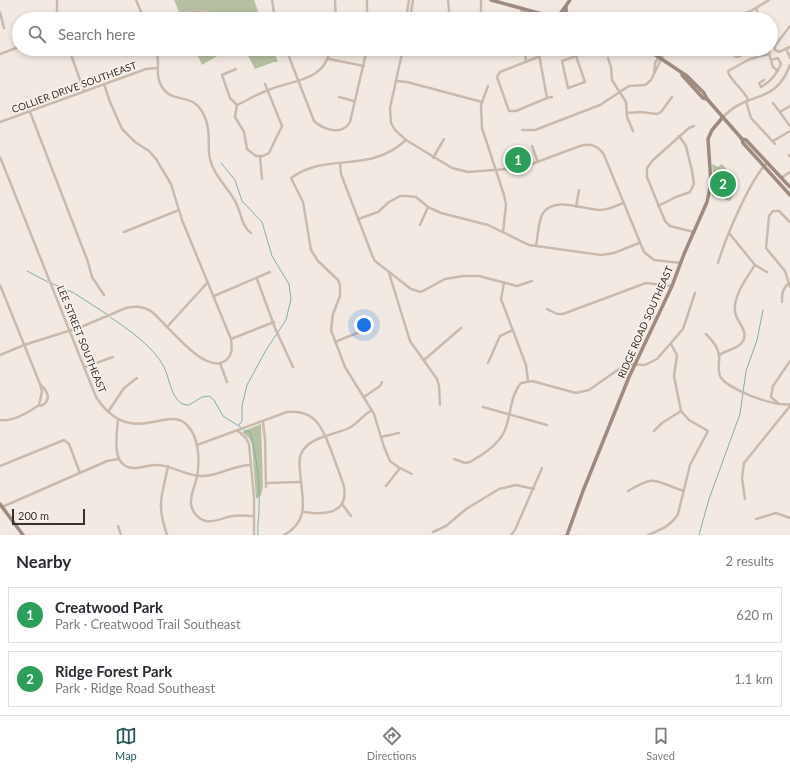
<!DOCTYPE html>
<html lang="en">
<head>
<meta charset="utf-8">
<style>
	:root { --surface:#fff; --page:#f7f7f7; --text:#2b2b33; --muted:#7c7c81; --line:#e1e1e2; --accent:#245658 }
	body { margin:0; font-family:Lato,sans-serif; background:var(--page); color:var(--text) }
	.scale { position:absolute; left:12px; bottom:10px; width:73px; box-sizing:border-box; padding-left:4px; border:2px solid #39302c; border-top:0; font-size:11px; line-height:14px; white-space:nowrap; color:#39302c; -webkit-text-stroke:3px #faf4ee; paint-order:stroke }
	.you { position:absolute; left:364px; top:325px; width:14px; height:14px; margin:-10px; border:3px solid #fff; border-radius:50%; background:#1a73e8; box-shadow:0 0 0 6px #1a73e833 }
	.badge { display:grid; place-items:center; width:26px; height:26px; border-radius:50%; background:var(--accent); color:#fff; font-size:13px; font-weight:700 }
	.pin { position:absolute; translate:-50% -50%; border:2px solid #fff; box-shadow:0 1px 4px #0006 }
	.list { margin:0; padding:0; list-style:none }
	h2 { display:flex; justify-content:space-between; align-items:center; height:52px; margin:0; padding:0 16px; font-size:17px }
	h2 small { font-size:13px; font-weight:400; color:var(--muted) }
	.list li { display:grid; grid-template-columns:26px 1fr auto; gap:12px; align-items:center; box-sizing:border-box; height:56px; margin:0 8px 8px; padding:0 8px; border:1px solid var(--line); border-radius:0px }
	.list b { display:block; font-size:15px; white-space:nowrap }
	.list p { margin:0; font-size:13px; white-space:nowrap; color:var(--muted) }
	.list em { font-size:13px; font-style:normal; color:var(--muted) }
	.icon { flex:none; width:22px; height:22px; fill:none; stroke:currentColor; stroke-width:2; stroke-linecap:round; stroke-linejoin:round }
	.map { position:relative; flex:none; width:790px; height:535px; overflow:hidden }
	.search { position:absolute; background:var(--surface); box-shadow:0 2px 6px #0003; left:12px; right:12px; top:12px; height:44px; display:flex; align-items:center; gap:10px; box-sizing:border-box; padding:0 14px; border-radius:22px; color:var(--muted); font-size:15px }
	.sheet { height:180px; background:var(--surface) }
	nav { display:flex; justify-content:space-around; align-items:center; box-sizing:border-box; height:56px; border-top:1px solid var(--line); background:var(--surface); font-size:11px; color:var(--muted) }
	nav a { display:grid; justify-items:center; gap:2px }
	nav .on { color:var(--accent) }
	.map>svg:first-child { display:block }
	.green { fill:#b7c1a2 }
	.lines { fill:none; stroke-linecap:round; stroke-linejoin:round }
	.stream { stroke:#83acad; stroke-width:1 }
	.street { stroke:#cabaae; stroke-width:2.5 }
	.secondary { stroke:#9e8a7f; stroke-width:3.5 }
	.labels { text-anchor:middle; stroke-width:3; stroke-linejoin:round; paint-order:stroke }
	.street-label { font-size:10px; fill:#39302c; stroke:#faf4ee }
</style>
</head>
<body>
<div class="map">
<svg width="790" height="535" viewBox="0 0 790 535">
	<rect width="100%" height="100%" fill="#f2eae2"/>
	<!-- green -->
	<g class="green">
		<path d="M 174,0 L 254,0 L 261,19 L 182,19 Z"/>
		<path d="M 195,49 L 273,49 L 278,62 L 274,62 L 255,69 L 246,52 L 222,53 L 202,65 Z"/>
		<path d="M 522,150 L 523,166 L 514,167 L 512,154 Z"/>
		<path d="M 712,164 L 718,167 L 722,164 L 735,179 L 730,191 L 734,194 L 730,201 L 712,196 L 714,186 Z"/>
		<path d="M 261,424 L 263,487 L 261,495 L 256,499 L 252,444 L 249,438 L 242,432 Z"/>
	</g>
	<g class="lines">
		<!-- stream -->
		<g class="stream">
			<path d="M 221,163 L 235,180 L 242,201 L 262,222 L 272,256 L 289,284 L 291,299 L 286,320 L 266,350 L 247,385 L 242,406 L 242,421 L 239,425"/>
			<path d="M 27,271 L 48,282"/>
			<path d="M 51,283 L 74,293 L 108,315"/>
			<path d="M 110,317 C 129,330 153,346 164,367 C 170,379 172,406 189,405 L 202,397 L 209,396 L 214,400 L 223,416 L 242,428"/>
			<path d="M 244,430 L 250,432 C 257,458 260,484 259,510 C 259,519 257,526 258,535"/>
			<path d="M 699,535 L 709,499 L 740,414 L 746,371 L 757,340 L 763,310"/>
		</g>
		<!-- street -->
		<g class="street">
			<path d="M 136,0 L 144,19"/>
			<path d="M 272,0 L 275,19"/>
			<path d="M 335,0 L 336,19"/>
			<path d="M 367,0 L 367,19"/>
			<path d="M 448,0 L 450,19"/>
			<path d="M 756,8 L 760,19"/>
			<path d="M 0,12 L 4,28"/>
			<path d="M 185,12 L 192,10 L 208,13 L 212,19"/>
			<path d="M 57,19 L 57,0"/>
			<path d="M 285,19 L 297,16 L 312,19"/>
			<path d="M 406,19 L 409,0"/>
			<path d="M 410,19 L 413,0"/>
			<path d="M 481,19 L 481,0"/>
			<path d="M 520,19 L 522,9"/>
			<path d="M 522,19 L 525,9"/>
			<path d="M 729,19 L 751,11 L 769,0"/>
			<path d="M 790,26 L 775,46 L 775,50 L 779,52 L 790,47"/>
			<path d="M 786,48 L 790,58"/>
			<path d="M 69,49 L 84,91"/>
			<path d="M 156,49 C 161,62 154,75 162,87 C 175,107 194,88 206,120 C 211,135 207,147 210,159 C 214,176 227,186 235,201 C 241,211 241,226 251,233"/>
			<path d="M 286,49 L 314,121 C 324,130 342,136 350,122 L 367,49"/>
			<path d="M 403,49 L 390,108 L 391,123 L 395,130 L 406,140 L 452,168 L 468,172 L 521,168 L 580,146 C 590,143 599,146 604,155 L 644,252 L 654,260 L 681,263"/>
			<path d="M 431,49 L 441,50"/>
			<path d="M 457,49 L 457,52"/>
			<path d="M 525,49 L 526,62"/>
			<path d="M 538,49 L 547,98 L 552,97"/>
			<path d="M 732,49 L 735,56 L 738,57 L 754,49"/>
			<path d="M 287,51 L 294,49"/>
			<path d="M 0,54 L 16,48 L 19,43"/>
			<path d="M 769,54 L 773,67 L 778,71"/>
			<path d="M 576,56 L 585,82 L 568,88 L 562,61 Z"/>
			<path d="M 577,56 L 579,49"/>
			<path d="M 538,57 L 500,72 L 497,77 L 509,111 L 516,111 L 547,98"/>
			<path d="M 608,58 L 611,67 L 612,80 L 626,102 L 627,117 L 633,131"/>
			<path d="M 329,59 L 364,66"/>
			<path d="M 236,69 L 222,75 L 230,98 L 237,105 L 235,117 L 244,132 L 247,149 L 256,156 L 263,156 L 269,153 L 282,126 L 265,84"/>
			<path d="M 654,73 L 655,63 L 659,57"/>
			<path d="M 764,80 L 759,83 L 761,87 C 772,81 776,74 781,64 L 778,58 L 771,60"/>
			<path d="M 397,81 L 407,82 L 482,102"/>
			<path d="M 488,86 L 481,105 L 482,128 L 504,195 L 506,205 L 503,232"/>
			<path d="M 339,97 L 354,101"/>
			<path d="M 748,100 C 745,90 728,79 728,71 L 750,59 L 769,54 L 771,47"/>
			<path d="M 746,101 L 751,118 L 775,144"/>
			<path d="M 773,103 L 790,126"/>
			<path d="M 237,105 C 248,100 259,93 271,89 C 295,80 326,80 330,49"/>
			<path d="M 30,112 L 88,262 L 92,277 L 104,295"/>
			<path d="M 780,112 L 790,106"/>
			<path d="M 627,113 L 641,112 L 657,114 L 661,112 L 672,97"/>
			<path d="M 723,117 C 748,90 775,106 790,65"/>
			<path d="M 0,122 L 146,69 L 157,68"/>
			<path d="M 522,130 L 535,130 L 600,105 L 629,86 L 645,85 L 651,80 L 666,49"/>
			<path d="M 406,140 C 368,175 329,151 291,178 L 303,202 L 311,250 L 318,261 L 338,280 L 340,285 L 340,296 L 333,314 L 331,330 L 345,367 L 374,414 L 384,447 L 390,461 L 398,467 L 412,474"/>
			<path d="M 773,141 L 790,131"/>
			<path d="M 532,146 L 538,162"/>
			<path d="M 789,155 L 790,156"/>
			<path d="M 260,156 L 262,179"/>
			<path d="M 0,157 L 96,397 C 131,450 167,404 187,425 C 199,437 200,460 197,477 C 195,486 190,495 191,504 C 192,512 198,519 206,521 C 215,523 224,517 233,516 C 240,515 247,516 254,516"/>
			<path d="M 433,158 L 444,139"/>
			<path d="M 340,163 L 341,174 L 372,255 L 375,261 L 411,289 L 421,292 L 445,279 L 463,276 L 479,276 L 517,286 L 532,281"/>
			<path d="M 781,178 L 790,172"/>
			<path d="M 658,206 L 676,197 L 690,192 L 694,184 L 692,171 L 686,146 L 679,136"/>
			<path d="M 576,207 L 579,190"/>
			<path d="M 358,219 L 378,212 L 389,202 L 400,196 L 407,196 L 416,197 L 428,207 L 441,213 L 488,225 L 529,245 L 601,255 L 614,253 L 639,243"/>
			<path d="M 790,222 L 779,211 L 773,211 L 769,216 L 766,248 L 785,271 L 790,287"/>
			<path d="M 420,225 L 428,207"/>
			<path d="M 124,232 L 179,210"/>
			<path d="M 694,232 L 670,226 L 665,221 L 647,177 L 647,168 L 653,160 L 689,128 L 694,126"/>
			<path d="M 729,233 L 755,265 L 767,272"/>
			<path d="M 536,246 C 538,236 538,221 543,213 C 555,196 584,210 600,210 C 608,210 616,206 623,203"/>
			<path d="M 718,263 C 725,239 750,179 768,162"/>
			<path d="M 389,273 L 410,341 L 437,379 L 439,386 L 440,405"/>
			<path d="M 257,279 L 275,328 L 293,367"/>
			<path d="M 504,283 L 501,299 L 526,365 L 528,381"/>
			<path d="M 0,285 L 40,384 L 42,392 L 39,405 C 29,412 12,422 0,420"/>
			<path d="M 214,296 L 270,272"/>
			<path d="M 782,302 C 782,295 782,289 788,284"/>
			<path d="M 547,309 L 557,314 L 563,314 L 646,283 L 672,286"/>
			<path d="M 167,327 L 208,282"/>
			<path d="M 706,334 C 711,339 718,347 719,355 C 720,362 717,369 720,376 C 726,389 777,408 790,404"/>
			<path d="M 231,339 L 274,322"/>
			<path d="M 335,342 L 364,330"/>
			<path d="M 0,355 L 24,345 L 81,327 L 126,308 C 136,306 144,306 152,312 C 167,324 204,375 225,361 C 233,355 232,348 231,339 L 182,220 L 171,184 L 156,159 L 149,151 L 135,142 L 122,129 L 110,102 L 104,84"/>
			<path d="M 719,355 C 726,350 739,349 743,341 C 749,331 736,321 735,312 C 733,296 747,277 755,265"/>
			<path d="M 424,360 L 461,328"/>
			<path d="M 220,363 L 227,382"/>
			<path d="M 488,363 L 500,336 L 513,330"/>
			<path d="M 85,367 L 113,357"/>
			<path d="M 364,397 L 380,386 L 382,382"/>
			<path d="M 778,403 L 771,397 L 773,386 L 790,361"/>
			<path d="M 39,405 L 41,406 C 52,400 48,392 41,385"/>
			<path d="M 483,407 L 547,425"/>
			<path d="M 108,412 L 124,388 L 137,378"/>
			<path d="M 118,419 C 117,435 110,467 134,468 C 142,468 150,464 158,465 C 174,466 188,477 203,476 C 219,476 233,465 251,465"/>
			<path d="M 263,422 L 265,440 L 266,487"/>
			<path d="M 238,431 L 246,438 L 249,444 L 254,498 L 254,535"/>
			<path d="M 654,431 L 662,423 L 681,411"/>
			<path d="M 381,437 L 399,433"/>
			<path d="M 197,445 L 287,412 C 297,411 308,413 315,420 C 325,431 330,448 335,461 C 338,470 342,479 344,487 C 349,515 322,515 304,512"/>
			<path d="M 454,459 L 465,463 L 470,462 C 480,456 491,450 498,441 C 513,425 507,399 521,383 L 532,381 L 576,393 L 589,390 L 626,364 L 645,365 L 657,359 L 683,329 L 695,293"/>
			<path d="M 0,466 L 64,440 L 69,444 L 80,473"/>
			<path d="M 266,483 L 300,482"/>
			<path d="M 386,486 L 400,468"/>
			<path d="M 628,491 C 658,473 654,482 684,491"/>
			<path d="M 745,499 L 742,478 L 744,463 L 790,406"/>
			<path d="M 342,504 L 351,516"/>
			<path d="M 2,507 L 107,461 L 118,459"/>
			<path d="M 756,519 L 776,513 L 790,518"/>
			<path d="M 118,526 L 121,535"/>
			<path d="M 433,532 L 446,526 L 466,509 L 499,489 L 516,485 L 534,489"/>
			<path d="M 167,535 C 156,502 162,498 168,466"/>
			<path d="M 284,535 C 312,520 301,496 300,470 C 299,463 299,457 302,452 C 311,436 336,435 351,427 C 359,422 363,415 372,410"/>
			<path d="M 511,535 L 515,530 L 542,468"/>
			<path d="M 648,535 C 660,530 671,526 678,514 L 690,465 L 708,431 L 689,420 L 681,411 L 674,376 L 677,355 L 671,344"/>
		</g>
		<!-- secondary -->
		<g class="secondary">
			<path d="M 491,0 L 560,19"/>
			<path d="M 566,6 L 566,12 L 571,19"/>
			<path d="M 557,18 L 570,0"/>
			<path d="M 641,49 L 654,54 L 687,76 L 704,93 L 707,99 L 742,139 L 746,140 L 790,187"/>
			<path d="M 654,54 L 666,51"/>
			<path d="M 682,75 L 703,98 L 707,99"/>
			<path d="M 742,139 L 743,143 L 790,195"/>
			<path d="M 0,504 L 23,535"/>
			<path d="M 567,535 L 583,491 L 629,377 L 672,286 L 684,254 L 707,202 L 711,183 L 708,139 L 712,130 L 723,117"/>
		</g>
	</g>
	<g class="labels">
		<!-- street labels -->
		<g class="street-label">
			<text transform="translate(74 87) rotate(-20)" y="4">COLLIER DRIVE SOUTHEAST</text>
			<text transform="translate(645 322) rotate(-66)" y="4">RIDGE ROAD SOUTHEAST</text>
			<text transform="translate(82 339) rotate(68)" y="4">LEE STREET SOUTHEAST</text>
		</g>
	</g>
</svg>
<div class="scale">200 m</div>
<div class="you"></div>
<div class="pin badge" style="left:518px;top:160px;background:#2e9e5b">1</div>
<div class="pin badge" style="left:723px;top:184px;background:#2e9e5b">2</div>
<div class="search"><svg class="icon" aria-label="search" viewBox="0 0 24 24"><circle cx="10" cy="10" r="6"/><path d="M15 15l6 6"/></svg>Search here</div>
</div>
<section class="sheet">
<h2>Nearby<small>2 results</small></h2>
<ul class="list">
<li><span class="badge" style="background:#2e9e5b">1</span><div><b>Creatwood Park</b><p>Park · Creatwood Trail Southeast</p></div><em>620 m</em></li>
<li><span class="badge" style="background:#2e9e5b">2</span><div><b>Ridge Forest Park</b><p>Park · Ridge Road Southeast</p></div><em>1.1 km</em></li>
</ul>
</section>
<nav>
<a class="on"><svg class="icon" aria-label="map" viewBox="0 0 24 24"><path d="M3 6l6-2 6 2 6-2v14l-6 2-6-2-6 2zM9 4v14M15 6v14"/></svg>Map</a>
<a><svg class="icon" aria-label="directions" viewBox="0 0 24 24"><path d="M12 3l9 9-9 9-9-9zM9 14v-3h6M13 9l2 2-2 2"/></svg>Directions</a>
<a><svg class="icon" aria-label="saved" viewBox="0 0 24 24"><path d="M7 4h10v16l-5-4-5 4z"/></svg>Saved</a>
</nav>
</body>
</html>
